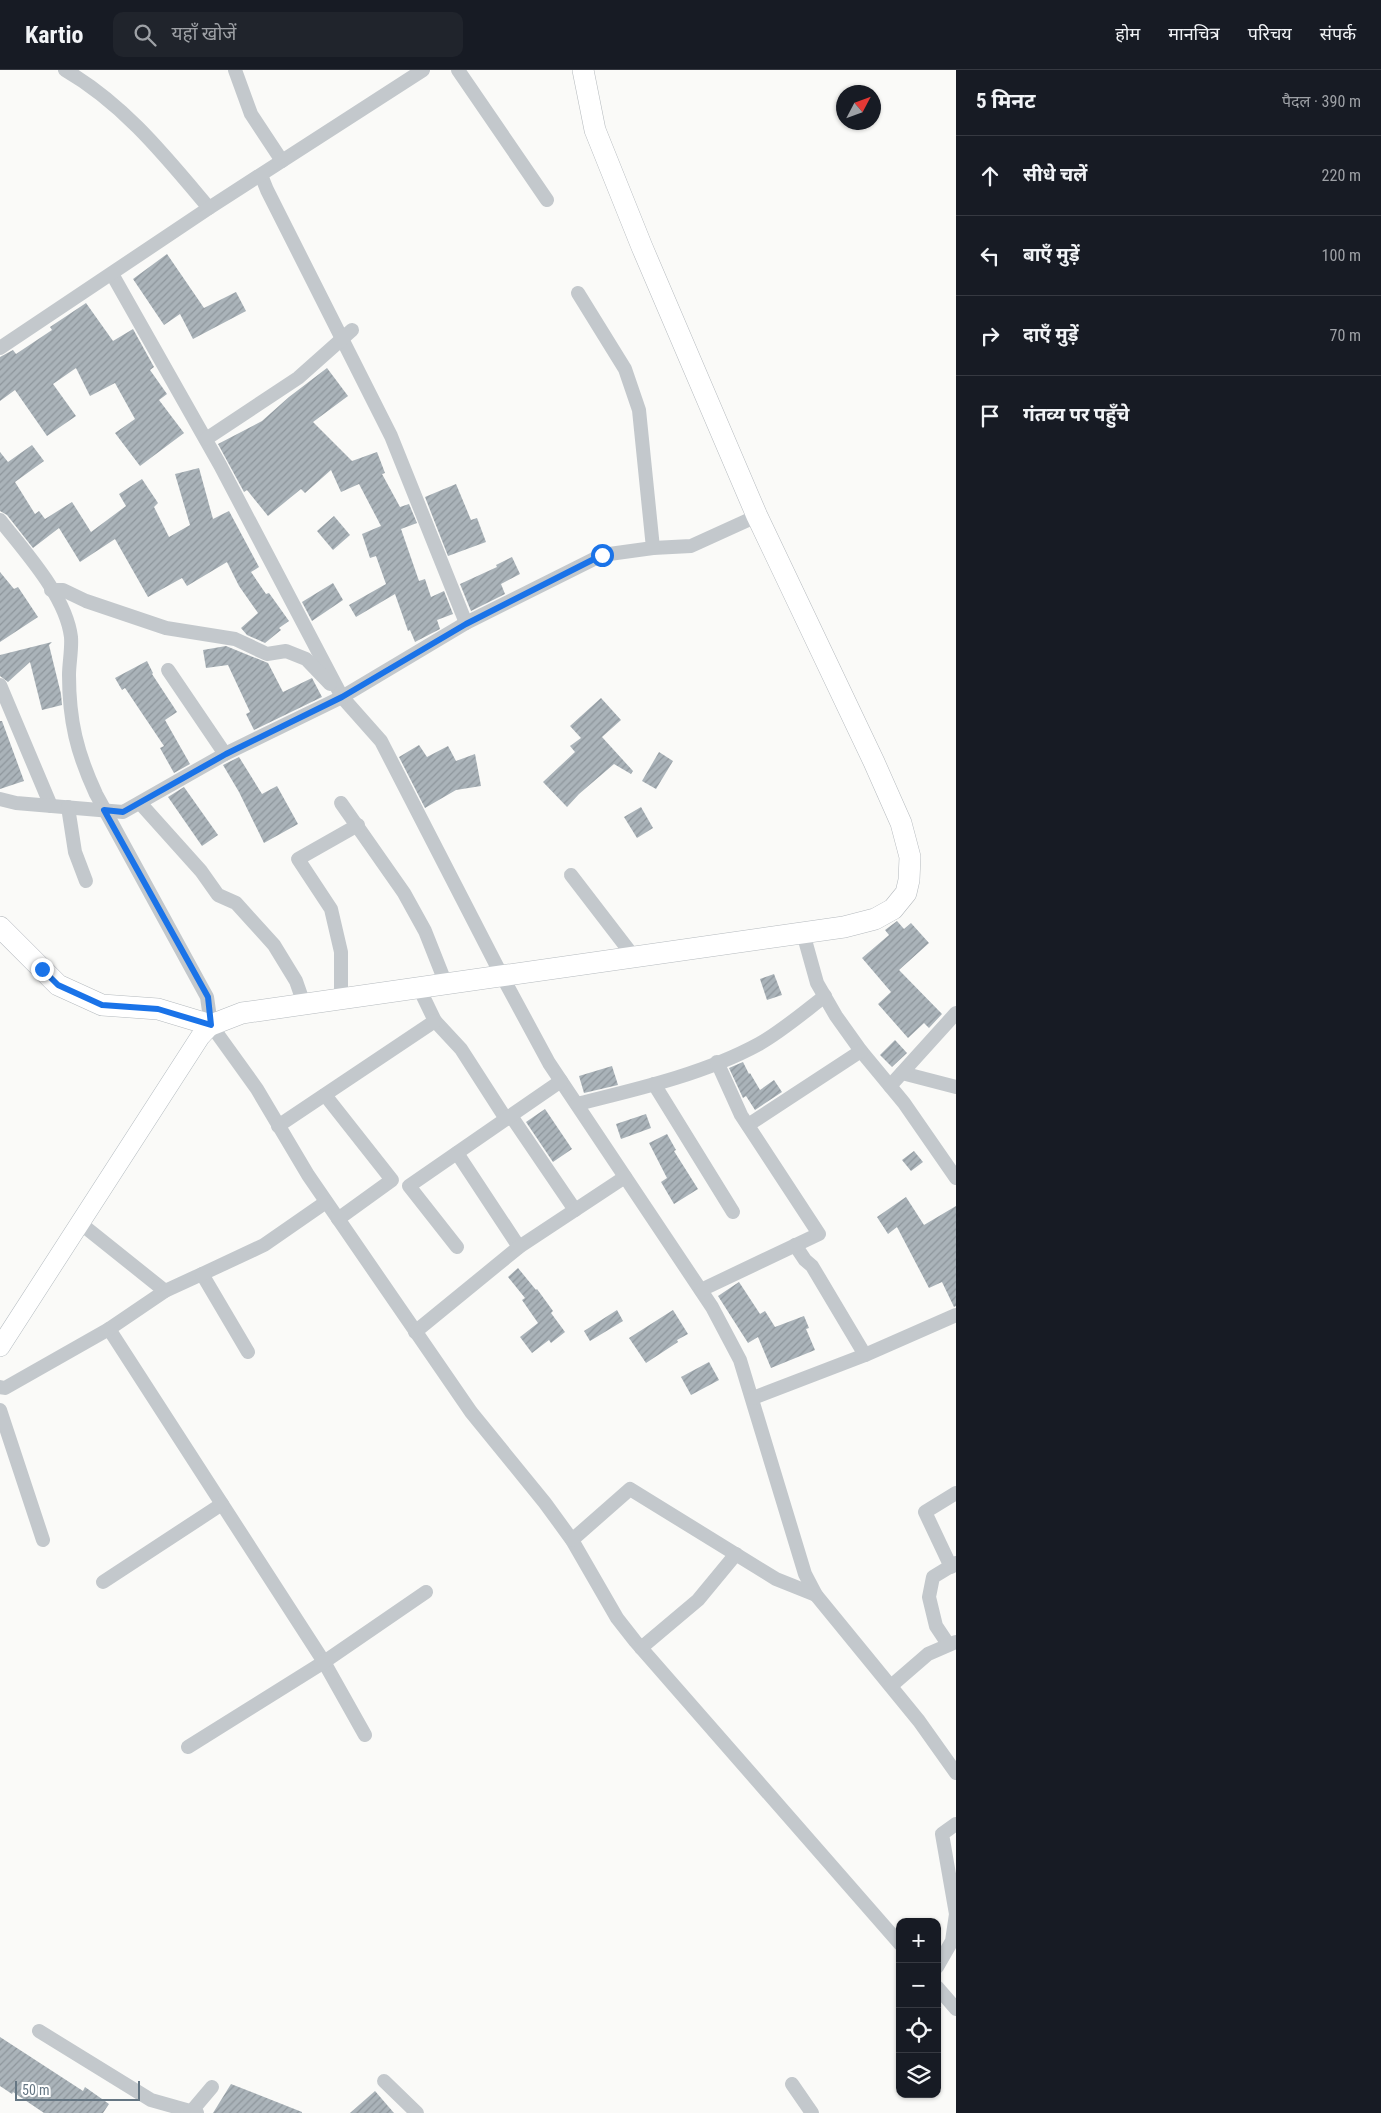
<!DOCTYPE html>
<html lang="hi">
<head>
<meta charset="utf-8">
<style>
	:root { --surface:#171b24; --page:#20242c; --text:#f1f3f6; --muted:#9ea1a6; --line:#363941 }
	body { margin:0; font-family:"Roboto Condensed","Noto Sans Devanagari",sans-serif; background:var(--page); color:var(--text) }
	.controls { position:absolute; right:15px; bottom:15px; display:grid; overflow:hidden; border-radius:10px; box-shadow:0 1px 4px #0004 }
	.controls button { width:45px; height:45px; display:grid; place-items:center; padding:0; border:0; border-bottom:1px solid var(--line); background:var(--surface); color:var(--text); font:25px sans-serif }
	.compass { position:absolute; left:836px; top:15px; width:45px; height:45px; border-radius:50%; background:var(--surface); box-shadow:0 1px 4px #0004; rotate:49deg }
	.scale { position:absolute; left:15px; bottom:12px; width:125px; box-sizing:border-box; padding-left:5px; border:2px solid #657683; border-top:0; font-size:14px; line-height:18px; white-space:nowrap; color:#657683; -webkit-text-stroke:4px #fff; paint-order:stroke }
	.stop { position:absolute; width:15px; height:15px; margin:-11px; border:4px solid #1a73e8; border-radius:50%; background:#fff }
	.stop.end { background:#1a73e8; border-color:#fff; box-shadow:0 1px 5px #0008 }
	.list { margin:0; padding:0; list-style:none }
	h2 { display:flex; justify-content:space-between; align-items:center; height:65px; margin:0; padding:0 20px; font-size:21px }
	h2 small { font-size:16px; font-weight:400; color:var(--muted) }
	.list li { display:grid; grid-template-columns:32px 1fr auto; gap:15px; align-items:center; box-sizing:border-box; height:80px; padding:0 20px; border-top:1px solid var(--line) }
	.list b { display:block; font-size:19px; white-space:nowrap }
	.list em { font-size:16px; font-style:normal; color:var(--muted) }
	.icon { flex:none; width:28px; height:28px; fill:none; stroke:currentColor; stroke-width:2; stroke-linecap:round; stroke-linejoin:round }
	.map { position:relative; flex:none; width:956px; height:2043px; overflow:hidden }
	header { display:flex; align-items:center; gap:30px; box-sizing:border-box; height:70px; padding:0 25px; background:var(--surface); border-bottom:1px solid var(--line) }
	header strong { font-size:24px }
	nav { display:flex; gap:28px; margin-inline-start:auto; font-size:18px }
	.search { width:350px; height:45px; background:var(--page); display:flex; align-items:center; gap:12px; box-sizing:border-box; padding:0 18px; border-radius:10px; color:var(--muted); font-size:19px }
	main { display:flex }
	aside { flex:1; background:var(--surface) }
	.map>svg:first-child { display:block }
	.building { fill:url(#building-hatch) }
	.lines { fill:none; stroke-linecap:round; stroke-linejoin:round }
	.secondary-casing { stroke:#b3babf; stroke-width:20 }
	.primary-casing { stroke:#b5babe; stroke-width:22 }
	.minor { stroke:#c3c8cc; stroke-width:14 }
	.secondary { stroke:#fff; stroke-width:19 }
	.primary { stroke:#fff; stroke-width:21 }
	.route { stroke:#1a73e8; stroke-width:6 }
</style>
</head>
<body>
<header>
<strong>Kartio</strong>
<div class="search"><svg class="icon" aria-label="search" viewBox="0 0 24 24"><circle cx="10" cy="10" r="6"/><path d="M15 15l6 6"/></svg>यहाँ खोजें</div>
<nav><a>होम</a><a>मानचित्र</a><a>परिचय</a><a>संपर्क</a></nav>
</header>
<main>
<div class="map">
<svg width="956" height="2043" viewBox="0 0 956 2043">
	<defs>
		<pattern id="building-hatch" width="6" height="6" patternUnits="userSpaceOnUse" patternTransform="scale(1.25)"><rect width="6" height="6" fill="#aab3b9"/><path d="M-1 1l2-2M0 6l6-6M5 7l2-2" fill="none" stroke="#8e969c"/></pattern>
	</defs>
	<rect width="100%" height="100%" fill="#fafaf8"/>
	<!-- building -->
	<g class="building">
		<path d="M 167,184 L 204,238 L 236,222 L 246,241 L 193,269 L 180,244 L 164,255 L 133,209 Z"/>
		<path d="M 86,233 L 113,271 L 133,259 L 154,297 L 150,300 L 167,324 L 159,330 L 184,363 L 140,396 L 115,363 L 135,349 L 115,313 L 90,326 L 76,298 L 53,314 L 76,346 L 47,366 L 15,320 L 0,331 L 0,287 L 13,280 L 16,284 L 52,260 L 50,257 Z"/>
		<path d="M 327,298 L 348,326 L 313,352 L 352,391 L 377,382 L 385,403 L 382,404 L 400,437 L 409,434 L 417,453 L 401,459 L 419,511 L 425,509 L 431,527 L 444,521 L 453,544 L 437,550 L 440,559 L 415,572 L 410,560 L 408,561 L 395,524 L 356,547 L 349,535 L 386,514 L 376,486 L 370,488 L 362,464 L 381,456 L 359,414 L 341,422 L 331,400 L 305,423 L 301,419 L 268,446 L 247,420 L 244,422 L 218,374 L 262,351 L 289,327 Z"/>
		<path d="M 32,375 L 44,391 L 15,412 L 35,444 L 39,441 L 45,449 L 72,432 L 91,462 L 126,436 L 119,424 L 142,409 L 158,433 L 154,437 L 169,467 L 190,455 L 175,404 L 199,398 L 213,449 L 229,441 L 259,497 L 251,502 L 266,524 L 269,523 L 289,551 L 279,558 L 281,560 L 265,573 L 247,565 L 241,558 L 258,543 L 239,516 L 227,492 L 187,516 L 182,508 L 148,527 L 115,469 L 80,492 L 59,458 L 33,478 L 7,445 L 0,441 L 0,382 L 8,392 Z"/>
		<path d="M 456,414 L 471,450 L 477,448 L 486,472 L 448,486 L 425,427 Z"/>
		<path d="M 334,446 L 350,465 L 333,480 L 317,461 Z"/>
		<path d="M 512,487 L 520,504 L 501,514 L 505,524 L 471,541 L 460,514 L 497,497 L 496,495 Z"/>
		<path d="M 0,502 L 14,519 L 18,517 L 38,547 L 0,572 Z"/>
		<path d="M 333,513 L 343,530 L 312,551 L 302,532 Z"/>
		<path d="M 52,572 L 49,575 L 61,624 L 62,635 L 42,640 L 30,592 L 8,612 L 0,606 L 0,585 Z"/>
		<path d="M 226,576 L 268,593 L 283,622 L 312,608 L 322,627 L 254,660 L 246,644 L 250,642 L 228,595 L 206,598 L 203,580 Z"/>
		<path d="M 147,591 L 153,603 L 152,604 L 177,642 L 165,650 L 190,694 L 174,703 L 160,678 L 164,676 L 125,618 L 122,620 L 115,608 Z"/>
		<path d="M 601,628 L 621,650 L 602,667 L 633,701 L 631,704 L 614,694 L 579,724 L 567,737 L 543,712 L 575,682 L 570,676 L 581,668 L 570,656 Z"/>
		<path d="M 0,651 L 2,651 L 24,711 L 0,719 Z"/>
		<path d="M 419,675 L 427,687 L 448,676 L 456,691 L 475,684 L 481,716 L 456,720 L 425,738 L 399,687 Z"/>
		<path d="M 659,682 L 673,691 L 656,719 L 642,711 Z"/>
		<path d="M 239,687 L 262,724 L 277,716 L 298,754 L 264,773 L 239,722 L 223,695 Z"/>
		<path d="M 184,717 L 218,765 L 202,776 L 168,727 Z"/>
		<path d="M 641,737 L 653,758 L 637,768 L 624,747 Z"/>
		<path d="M 897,851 L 904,859 L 911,853 L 929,873 L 899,900 L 942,944 L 929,958 L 924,953 L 908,968 L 878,934 L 891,922 L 862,888 L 889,865 L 885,860 Z"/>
		<path d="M 774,904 L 782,925 L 767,930 L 760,909 Z"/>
		<path d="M 895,970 L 907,983 L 892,997 L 880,985 Z"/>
		<path d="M 743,992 L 749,1004 L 750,1003 L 760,1020 L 774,1010 L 782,1022 L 755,1040 L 746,1026 L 743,1028 L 729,998 Z"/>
		<path d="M 612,996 L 618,1015 L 584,1023 L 579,1006 Z"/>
		<path d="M 545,1039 L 572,1079 L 553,1092 L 526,1052 Z"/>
		<path d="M 646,1044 L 651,1058 L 621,1069 L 616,1054 Z"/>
		<path d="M 667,1064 L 676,1080 L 674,1081 L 698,1119 L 674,1134 L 661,1112 L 667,1108 L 649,1073 Z"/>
		<path d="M 914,1081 L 923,1092 L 911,1101 L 902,1090 Z"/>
		<path d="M 906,1127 L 924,1155 L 956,1136 L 956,1236 L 954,1237 L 942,1212 L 929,1218 L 897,1157 L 888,1164 L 877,1147 Z"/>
		<path d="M 518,1198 L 536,1220 L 537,1219 L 553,1241 L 551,1243 L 565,1262 L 551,1273 L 549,1270 L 532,1283 L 520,1267 L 538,1253 L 522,1230 L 525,1228 L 508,1207 Z"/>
		<path d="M 739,1212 L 760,1244 L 765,1241 L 775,1257 L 804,1246 L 809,1258 L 806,1259 L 815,1280 L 771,1298 L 758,1267 L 748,1273 L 718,1226 Z"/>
		<path d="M 617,1240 L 623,1251 L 590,1271 L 584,1261 Z"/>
		<path d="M 673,1240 L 688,1264 L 677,1270 L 678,1272 L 646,1293 L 629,1268 Z"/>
		<path d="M 709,1292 L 719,1310 L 691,1325 L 681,1307 Z"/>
		<path d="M 0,1967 L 83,2021 L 85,2017 L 109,2034 L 103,2043 L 44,2043 L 13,2022 L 12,2024 L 0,2016 Z"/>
		<path d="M 231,2014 L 302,2042 L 302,2043 L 213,2043 Z"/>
		<path d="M 375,2021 L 394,2043 L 350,2043 Z"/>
	</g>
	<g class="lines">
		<!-- secondary casing -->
		<g class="secondary-casing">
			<path id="secondary" d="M 0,1277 L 200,967 L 211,955"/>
		</g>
		<!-- primary casing -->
		<g class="primary-casing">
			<path id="primary" d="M 0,857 L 58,915 L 102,935 L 158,939 L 211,955 L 242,943 L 844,857 L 875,849 L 893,839 L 906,823 L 909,810 L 910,787 L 901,753 L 874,692 L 757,446 L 642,177 L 595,60 L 583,0"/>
		</g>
		<!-- minor -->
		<g class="minor">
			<path d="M 65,0 C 124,34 166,87 209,138"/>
			<path d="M 235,0 L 251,44 L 282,91"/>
			<path d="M 458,0 L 547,130"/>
			<path d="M 261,105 L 267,120 L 391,366 L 466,553"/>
			<path d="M 112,204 L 220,395 L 342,627 L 381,671 L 502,906 L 549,993 L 712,1237 L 740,1290 L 805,1504 L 816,1525 L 919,1651 L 956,1703"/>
			<path d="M 0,278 L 209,138 L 423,0"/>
			<path d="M 206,369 L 298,308 L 352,260"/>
			<path d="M 0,450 C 25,482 66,526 71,567 C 72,580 69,593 69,605 C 69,651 77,683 96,724 L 207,927 L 211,955 L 257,1019 L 308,1105 L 471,1342 L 545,1433 L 572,1470 L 617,1548 L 635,1571 L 900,1874"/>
			<path d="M 653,478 L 691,476 L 757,446"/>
			<path d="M 51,520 L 63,520 L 86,531 L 166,558 L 235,569 L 267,584 L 286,581 L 306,589 L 330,614"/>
			<path d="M 168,600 L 225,684"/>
			<path d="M 0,615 L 51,736"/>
			<path d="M 0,729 L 16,733 L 123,742 L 225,684 L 342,627 L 466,553 L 602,485 L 653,478 L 639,340 L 625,299 L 578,223"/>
			<path d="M 140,733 L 201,801 L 218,825 L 236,833 L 274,875 L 296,911 L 304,934"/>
			<path d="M 341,733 L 404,823 L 425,861 L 446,914"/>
			<path d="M 68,737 L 75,782 L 86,811"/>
			<path d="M 571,805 L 634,887"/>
			<path d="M 803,863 L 817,913 L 836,946 L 861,981 L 904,1033 L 956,1108"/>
			<path d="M 419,918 L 435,951 L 461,979 L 506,1049"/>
			<path d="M 341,929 L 341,882 L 331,839 L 298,789 L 358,755"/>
			<path d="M 902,1003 L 956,1017"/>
			<path d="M 654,1014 L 733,1142"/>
			<path d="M 890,1016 L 956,943"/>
			<path d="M 325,1025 L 392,1110 L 338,1149"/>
			<path d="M 577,1034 C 638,1019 704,1004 759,974 C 782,961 804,942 825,926"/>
			<path d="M 511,1046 L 575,1140"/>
			<path d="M 748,1055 L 861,981"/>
			<path d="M 278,1056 L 435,951"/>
			<path d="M 457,1083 L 519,1177"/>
			<path d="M 80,1153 L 165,1221 L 202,1204 L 248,1282"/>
			<path d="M 795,1175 L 805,1190 L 812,1196 L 865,1285"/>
			<path d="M 457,1177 L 409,1116 L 561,1011"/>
			<path d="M 202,1204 L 264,1175 L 326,1132"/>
			<path d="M 701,1220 L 819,1164 L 741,1045 L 717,992"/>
			<path d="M 109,1259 L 324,1592 L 365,1665"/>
			<path d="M 415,1262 L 519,1177 L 625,1107"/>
			<path d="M 0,1317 L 5,1318 L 109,1259 L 165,1221"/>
			<path d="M 753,1328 L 865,1285 L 956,1245"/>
			<path d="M 0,1340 L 43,1470"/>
			<path d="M 572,1470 L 630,1419 L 776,1509 L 816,1525"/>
			<path d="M 951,1497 L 925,1442 L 956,1423"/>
			<path d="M 103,1512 L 222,1434"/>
			<path d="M 948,1574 L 936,1556 L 929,1527 L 933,1507 L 956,1493"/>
			<path d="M 641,1578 L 698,1530 L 736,1484"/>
			<path d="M 891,1616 L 928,1584 L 956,1572"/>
			<path d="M 188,1677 L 324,1592 L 426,1522"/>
			<path d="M 937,1897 L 952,1871 L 956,1844 L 942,1764 L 956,1754"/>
			<path d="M 937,1917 L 956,1939"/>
			<path d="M 39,1961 L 151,2030 L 197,2043"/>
			<path d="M 384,2011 L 417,2043"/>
			<path d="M 792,2014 L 812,2043"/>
			<path d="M 190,2043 L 212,2017"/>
		</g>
		<!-- secondary -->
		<use href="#secondary" class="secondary"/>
		<!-- primary -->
		<use href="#primary" class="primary"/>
	</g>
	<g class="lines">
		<!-- route -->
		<path class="route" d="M 42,899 L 58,915 L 102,935 L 158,939 L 211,955 L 208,927 L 104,740 L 123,742 L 226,684 L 342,627 L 466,554 L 602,485"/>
	</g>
</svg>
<div class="controls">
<button>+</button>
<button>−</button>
<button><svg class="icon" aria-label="locate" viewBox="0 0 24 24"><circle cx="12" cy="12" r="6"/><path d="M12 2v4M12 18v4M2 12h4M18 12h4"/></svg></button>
<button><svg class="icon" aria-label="layers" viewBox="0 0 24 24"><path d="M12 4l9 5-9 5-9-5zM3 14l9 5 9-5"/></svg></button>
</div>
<svg class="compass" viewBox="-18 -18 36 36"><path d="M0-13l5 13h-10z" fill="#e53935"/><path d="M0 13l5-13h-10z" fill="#9ea1a6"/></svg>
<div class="scale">50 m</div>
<div class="stop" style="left:602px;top:485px"></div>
<div class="stop end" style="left:42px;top:899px"></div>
</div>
<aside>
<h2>5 मिनट<small>पैदल · 390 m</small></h2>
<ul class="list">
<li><svg class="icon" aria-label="ahead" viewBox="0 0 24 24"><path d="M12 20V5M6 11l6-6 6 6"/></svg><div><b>सीधे चलें</b></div><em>220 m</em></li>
<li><svg class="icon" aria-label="left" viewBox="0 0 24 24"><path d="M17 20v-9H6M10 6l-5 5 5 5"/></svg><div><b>बाएँ मुड़ें</b></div><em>100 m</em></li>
<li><svg class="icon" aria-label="right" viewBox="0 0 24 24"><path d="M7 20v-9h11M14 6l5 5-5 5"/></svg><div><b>दाएँ मुड़ें</b></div><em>70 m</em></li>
<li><svg class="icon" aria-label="arrive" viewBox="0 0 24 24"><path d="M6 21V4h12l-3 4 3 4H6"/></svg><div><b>गंतव्य पर पहुँचे</b></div></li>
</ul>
</aside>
</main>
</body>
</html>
